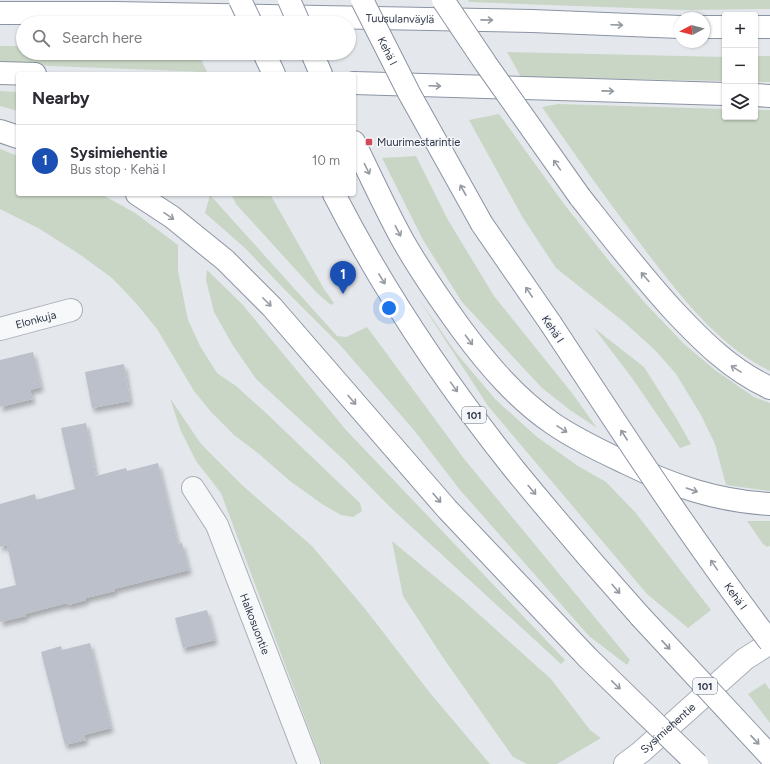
<!DOCTYPE html>
<html lang="en">
<head>
<meta charset="utf-8">
<style>
	:root { --surface:#fff; --page:#f7f7f7; --text:#2b2b33; --muted:#7c7c81; --line:#e1e1e2; --accent:#d1495b }
	body { margin:0; font-family:Figtree,sans-serif; background:var(--page); color:var(--text) }
	.controls { position:absolute; right:12px; top:12px; display:grid; overflow:hidden; border-radius:4px; box-shadow:0 1px 3px #0004 }
	.controls button { width:36px; height:36px; display:grid; place-items:center; padding:0; border:0; border-bottom:1px solid var(--line); background:var(--surface); color:var(--text); font:20px sans-serif }
	.compass { position:absolute; left:674px; top:12px; width:36px; height:36px; border-radius:50%; background:var(--surface); box-shadow:0 1px 3px #0004; rotate:263deg }
	.you { position:absolute; left:389px; top:308px; width:14px; height:14px; margin:-10px; border:3px solid #fff; border-radius:50%; background:#1a73e8; box-shadow:0 0 0 6px #1a73e833 }
	.badge { display:grid; place-items:center; width:26px; height:26px; border-radius:50%; background:var(--accent); color:#fff; font-size:13px; font-weight:700 }
	.pin { position:absolute; translate:-50% -33px; filter:drop-shadow(0 1px 2px #0008) }
	.pin::after { content:''; position:absolute; top:21px; width:14px; height:12px; background:inherit; clip-path:polygon(0 0,100% 0,50% 100%) }
	.list { margin:0; padding:0; list-style:none }
	h2 { display:flex; justify-content:space-between; align-items:center; height:52px; margin:0; padding:0 16px; font-size:17px }
	h2 small { font-size:13px; font-weight:400; color:var(--muted) }
	.list li { display:grid; grid-template-columns:26px 1fr auto; gap:12px; align-items:center; box-sizing:border-box; height:72px; padding:0 16px; border-top:1px solid var(--line) }
	.list b { display:block; font-size:15px; white-space:nowrap }
	.list p { margin:0; font-size:13px; white-space:nowrap; color:var(--muted) }
	.list em { font-size:13px; font-style:normal; color:var(--muted) }
	.icon { flex:none; width:22px; height:22px; fill:none; stroke:currentColor; stroke-width:2; stroke-linecap:round; stroke-linejoin:round }
	.map { position:relative; flex:none; width:770px; height:764px; overflow:hidden }
	.search { position:absolute; background:var(--surface); box-shadow:0 1px 3px #0004; left:16px; top:16px; width:340px; height:44px; display:flex; align-items:center; gap:10px; box-sizing:border-box; padding:0 14px; border-radius:22px; color:var(--muted); font-size:15px }
	.panel { position:absolute; background:var(--surface); box-shadow:0 1px 3px #0004; left:16px; top:72px; width:340px; height:124px; border-radius:4px }
	.map>svg:first-child { display:block }
	.green { fill:#c9d6c5 }
	.building { fill:#bbc0ca; filter:url(#shadow) }
	.lines { fill:none; stroke-linecap:round; stroke-linejoin:round }
	.street-casing { stroke:#a9aeb7; stroke-width:24 }
	.secondary-casing { stroke:#a9aeb7; stroke-width:24 }
	.highway-casing { stroke:#8b94a3; stroke-width:24 }
	.street { stroke:#f7f8fa; stroke-width:22 }
	.secondary { stroke:#fff; stroke-width:22 }
	.highway { stroke:#fff; stroke-width:22 }
	.highway-bridge-casing { stroke:#8b94a3; stroke-width:24; stroke-linecap:butt }
	.highway-bridge { stroke:#fff; stroke-width:22 }
	.oneway { stroke:#959aa2 }
	.poi-dot { fill:#d1495b; stroke:#f4f6f9; stroke-width:1.5 }
	.labels { text-anchor:middle; stroke-width:3; stroke-linejoin:round; paint-order:stroke }
	.shield { fill:#f4f6f9; stroke:#676e7b; stroke-width:1 }
	.shield-label { font-size:10px; font-weight:bold; fill:#2b3445 }
	.street-label { font-size:11px; fill:#2b3445; stroke:#f4f6f9 }
	.poi-label { font-size:11px; fill:#2b3445; stroke:#f4f6f9; text-anchor:start }
</style>
</head>
<body>
<div class="map">
<svg width="770" height="764" viewBox="0 0 770 764">
	<defs>
		<filter id="shadow"><feDropShadow dx="2.5" dy="4.5" stdDeviation="2" flood-color="#0004"/></filter>
	</defs>
	<rect width="100%" height="100%" fill="#e4e7ec"/>
	<!-- green -->
	<g class="green">
		<path d="M 468,0 L 770,0 L 770,9 L 686,10 L 469,2 Z"/>
		<path d="M 0,46 L 23,46 L 23,53 L 198,53 L 207,72 L 0,64 Z"/>
		<path d="M 507,52 L 725,57 L 725,81 L 521,77 Z"/>
		<rect x="755" y="56" width="15" height="26"/>
		<path d="M 0,91 L 18,92 L 18,111 L 0,106 Z"/>
		<path d="M 558,104 L 725,109 L 725,117 L 755,117 L 755,110 L 770,110 L 770,371 C 717,345 680,295 645,250 C 609,203 575,155 542,107 Z"/>
		<path d="M 499,114 L 564,204 L 609,261 L 646,304 L 684,344 L 715,370 L 754,397 L 770,403 L 770,491 L 726,485 L 715,444 L 701,415 L 676,374 L 656,351 L 624,322 L 556,268 L 523,218 L 469,120 Z"/>
		<path d="M 0,149 L 18,156 L 18,194 L 101,194 L 135,213 L 178,245 L 178,271 L 188,320 L 200,346 L 217,373 L 236,386 L 266,413 L 360,503 L 362,511 L 353,517 L 341,515 L 322,504 L 290,481 L 259,454 L 234,435 L 212,413 L 194,391 L 157,329 L 135,302 L 112,278 L 82,256 L 40,229 L 0,209 Z"/>
		<path d="M 416,156 L 448,220 L 494,296 L 572,393 L 597,428 L 570,410 L 542,388 L 462,302 L 423,240 L 382,158 Z"/>
		<path d="M 231,194 L 270,194 L 324,289 L 334,303 L 331,305 L 317,293 L 236,204 Z"/>
		<path d="M 210,195 L 337,336 L 346,337 L 367,327 L 465,460 L 630,660 L 627,665 L 589,636 L 460,490 L 413,429 L 341,346 L 285,290 L 245,248 L 205,213 Z"/>
		<path d="M 207,270 L 242,304 L 346,430 L 565,660 L 561,664 L 391,508 L 344,460 L 256,379 L 232,344 L 214,312 L 206,280 Z"/>
		<path d="M 418,298 L 457,354 L 496,400 L 537,437 L 578,466 L 606,482 L 635,512 L 711,610 L 688,628 L 647,594 L 488,406 Z"/>
		<path d="M 594,328 L 644,367 L 675,416 L 691,444 L 680,448 L 632,378 Z"/>
		<path d="M 170,398 L 201,444 L 243,486 L 312,546 L 366,610 L 430,693 L 490,764 L 322,764 L 221,493 L 196,461 L 180,429 Z"/>
		<path d="M 747,521 L 770,521 L 770,546 L 767,547 L 763,544 Z"/>
		<path d="M 392,541 L 463,600 L 551,679 L 590,730 L 601,738 L 557,764 L 527,764 L 513,757 L 444,659 L 403,596 Z"/>
		<path d="M 765,683 L 770,690 L 770,723 L 748,694 Z"/>
	</g>
	<!-- building -->
	<g class="building">
		<path d="M 33,352 L 41,387 L 30,390 L 33,399 L 0,407 L 0,360 Z"/>
		<path d="M 124,364 L 130,401 L 92,408 L 85,372 Z"/>
		<path d="M 86,423 L 96,476 L 126,468 L 127,471 L 158,463 L 178,544 L 182,543 L 189,570 L 114,589 L 115,591 L 86,598 L 86,600 L 68,605 L 67,603 L 25,614 L 26,616 L 0,622 L 0,589 L 16,585 L 7,545 L 0,547 L 0,504 L 35,494 L 36,500 L 75,489 L 61,428 Z"/>
		<path d="M 207,610 L 215,640 L 183,648 L 175,618 Z"/>
		<path d="M 90,643 L 111,728 L 84,735 L 86,740 L 65,745 L 41,652 L 61,646 L 62,650 Z"/>
	</g>
	<g class="lines">
		<!-- street casing -->
		<g class="street-casing">
			<g id="street">
				<path id="s1" d="M 0,329 L 71,310"/>
				<path id="s2" d="M 193,488 L 217,525 L 309,764"/>
			</g>
		</g>
		<!-- secondary casing -->
		<g class="secondary-casing">
			<g id="secondary">
				<path id="s3" d="M 625,764 L 641,752 L 745,659 L 770,643"/>
			</g>
		</g>
		<!-- highway casing -->
		<g class="highway-casing">
			<g id="highway">
				<path id="s4" d="M 0,13 L 115,13 L 532,21 L 680,27"/>
				<path d="M 704,27 L 725,27"/>
				<path d="M 755,27 L 770,27"/>
				<path d="M 264,53 L 274,74"/>
				<path d="M 312,53 L 321,74"/>
				<path d="M 0,73 L 35,74"/>
				<path d="M 354,83 L 725,94"/>
				<path d="M 755,95 L 770,96"/>
				<path d="M 0,131 L 18,137"/>
				<path d="M 354,142 C 370,175 385,208 402,239 C 420,271 441,301 462,330 C 488,365 516,398 552,423 C 575,439 601,451 626,463 C 673,486 717,501 770,504"/>
				<path d="M 137,194 L 172,217 L 225,260 L 272,307 L 447,509 L 588,658"/>
				<path d="M 334,194 C 383,290 447,385 514,469 C 555,519 597,568 640,616"/>
				<path d="M 580,197 C 610,235 640,274 673,310 C 702,341 731,370 770,388"/>
				<path d="M 482,224 L 551,324"/>
			</g>
		</g>
		<!-- street -->
		<use href="#street" class="street"/>
		<!-- secondary -->
		<use href="#secondary" class="secondary"/>
		<!-- highway -->
		<use href="#highway" class="highway"/>
		<!-- highway-bridge casing -->
		<g class="highway-bridge-casing">
			<g id="highway-bridge">
				<path d="M 240,0 L 251,23"/>
				<path d="M 289,0 L 299,23"/>
				<path id="s5" d="M 362,0 L 409,93 L 482,224"/>
				<path d="M 443,0 L 486,64 L 580,197"/>
				<path id="s6" d="M 551,324 C 622,432 692,540 770,642"/>
				<path d="M 640,616 L 770,756"/>
				<path d="M 588,658 L 697,764"/>
			</g>
		</g>
		<!-- highway-bridge -->
		<use href="#highway-bridge" class="highway-bridge"/>
	</g>
	<!-- one-way arrows -->
	<defs><path id="oneway-shaft" d="M-6 0H5M1.5-3L5.5 0L1.5 3" fill="none" stroke-width="1.6" stroke-linecap="round" stroke-linejoin="round"/></defs>
	<g class="oneway">
		<use href="#oneway-shaft" transform="translate(487 20) rotate(1)"/>
		<use href="#oneway-shaft" transform="translate(617 25) rotate(2)"/>
		<use href="#oneway-shaft" transform="translate(435 86) rotate(2)"/>
		<use href="#oneway-shaft" transform="translate(608 91) rotate(1)"/>
		<use href="#oneway-shaft" transform="translate(557 165) rotate(-125)"/>
		<use href="#oneway-shaft" transform="translate(367 169) rotate(64)"/>
		<use href="#oneway-shaft" transform="translate(463 190) rotate(-119)"/>
		<use href="#oneway-shaft" transform="translate(169 216) rotate(35)"/>
		<use href="#oneway-shaft" transform="translate(398 231) rotate(62)"/>
		<use href="#oneway-shaft" transform="translate(645 277) rotate(-131)"/>
		<use href="#oneway-shaft" transform="translate(382 279) rotate(58)"/>
		<use href="#oneway-shaft" transform="translate(529 292) rotate(-124)"/>
		<use href="#oneway-shaft" transform="translate(267 302) rotate(45)"/>
		<use href="#oneway-shaft" transform="translate(469 340) rotate(53)"/>
		<use href="#oneway-shaft" transform="translate(736 369) rotate(-148)"/>
		<use href="#oneway-shaft" transform="translate(454 387) rotate(54)"/>
		<use href="#oneway-shaft" transform="translate(352 400) rotate(49)"/>
		<use href="#oneway-shaft" transform="translate(562 429) rotate(32)"/>
		<use href="#oneway-shaft" transform="translate(624 435) rotate(-123)"/>
		<use href="#oneway-shaft" transform="translate(532 490) rotate(50)"/>
		<use href="#oneway-shaft" transform="translate(692 490) rotate(19)"/>
		<use href="#oneway-shaft" transform="translate(437 498) rotate(49)"/>
		<use href="#oneway-shaft" transform="translate(714 565) rotate(-125)"/>
		<use href="#oneway-shaft" transform="translate(616 589) rotate(49)"/>
		<use href="#oneway-shaft" transform="translate(666 645) rotate(47)"/>
		<use href="#oneway-shaft" transform="translate(616 685) rotate(44)"/>
		<use href="#oneway-shaft" transform="translate(755 740) rotate(47)"/>
	</g>
	<!-- markers -->
	<rect class="poi-dot" x="365" y="138" width="8" height="8" rx="2"/>
	<g class="labels">
		<!-- shield labels -->
		<g class="shield">
			<rect x="462" y="407" width="24" height="16" rx="3"/>
			<rect x="693" y="678" width="24" height="16" rx="3"/>
		</g>
		<g class="shield-label">
			<text x="474" y="419">101</text>
			<text x="705" y="690">101</text>
		</g>
		<!-- street labels -->
		<g class="street-label">
			<text dy="4" stroke="none"><textPath href="#s4" startOffset="400">Tuusulanväylä</textPath></text>
			<text dy="4" stroke="none"><textPath href="#s5" startOffset="57">Kehä I</textPath></text>
			<text dy="4" stroke="none"><textPath href="#s1" startOffset="37">Elonkuja</textPath></text>
			<text transform="translate(553 329) rotate(56)" y="4">Kehä I</text>
			<text dy="4" stroke="none"><textPath href="#s6" startOffset="329">Kehä I</textPath></text>
			<text dy="4" stroke="none"><textPath href="#s2" startOffset="150">Halkosuontie</textPath></text>
			<text dy="4" stroke="none"><textPath href="#s3" startOffset="56">Sysimiehentie</textPath></text>
		</g>
		<!-- poi labels -->
		<g class="poi-label">
			<text x="377" y="146">Muurimestarintie</text>
		</g>
	</g>
</svg>
<div class="controls">
<button>+</button>
<button>−</button>
<button><svg class="icon" aria-label="layers" viewBox="0 0 24 24"><path d="M12 4l9 5-9 5-9-5zM3 14l9 5 9-5"/></svg></button>
</div>
<svg class="compass" viewBox="-18 -18 36 36"><path d="M0-13l5 13h-10z" fill="#e53935"/><path d="M0 13l5-13h-10z" fill="#7c7c81"/></svg>
<div class="you"></div>
<div class="pin badge" style="left:343px;top:294px;background:#1a4fb4">1</div>
<div class="search"><svg class="icon" aria-label="search" viewBox="0 0 24 24"><circle cx="10" cy="10" r="6"/><path d="M15 15l6 6"/></svg>Search here</div>
<section class="panel">
<h2>Nearby<small></small></h2>
<ul class="list">
<li><span class="badge" style="background:#1a4fb4">1</span><div><b>Sysimiehentie</b><p>Bus stop · Kehä I</p></div><em>10 m</em></li>
</ul>
</section>
</div>
</body>
</html>
